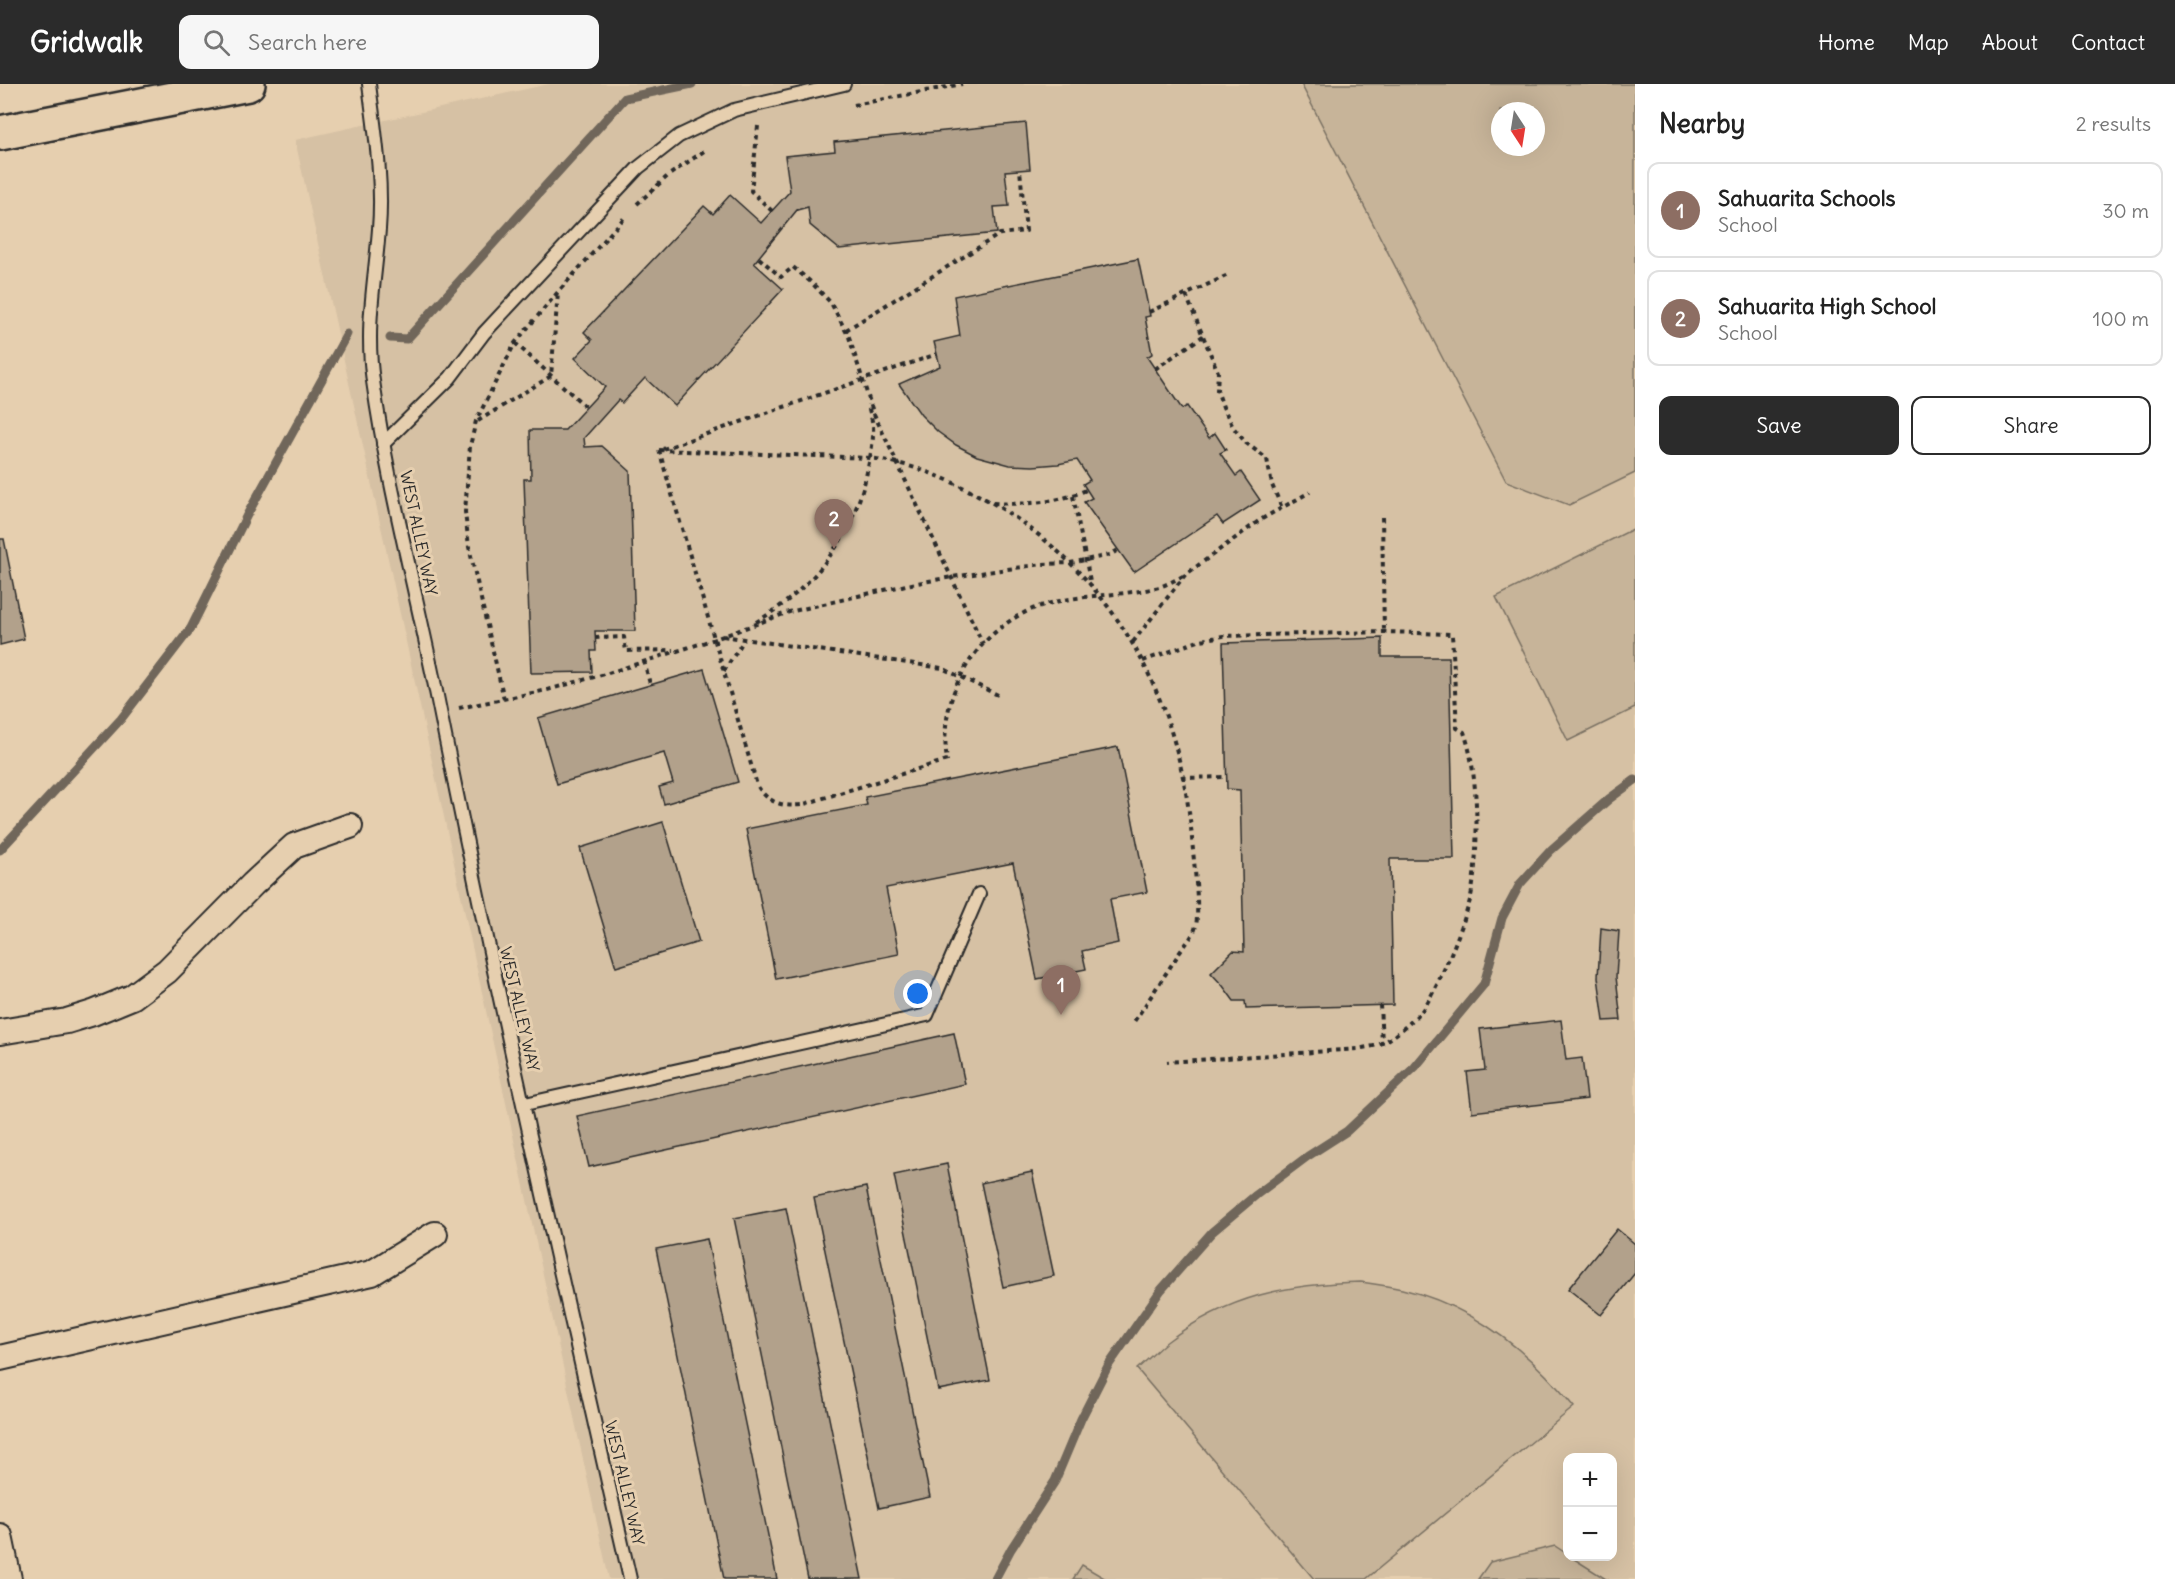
<!DOCTYPE html>
<html lang="en">
<head>
<meta charset="utf-8">
<style>
	:root { --surface:#fff; --page:#f6f6f6; --text:#222; --muted:#767676; --line:#e0e0e0; --accent:#2b2b2b }
	body { margin:0; font-family:Delius,sans-serif; background:var(--page); color:var(--text) }
	.controls { position:absolute; right:18px; bottom:18px; display:grid; overflow:hidden; border-radius:12px; box-shadow:0 6px 24px #0002 }
	.controls button { width:54px; height:54px; display:grid; place-items:center; padding:0; border:0; border-bottom:2px solid var(--line); background:var(--surface); color:var(--text); font:30px sans-serif }
	.compass { position:absolute; left:1491px; top:18px; width:54px; height:54px; border-radius:50%; background:var(--surface); box-shadow:0 6px 24px #0002; rotate:168deg }
	.you { position:absolute; left:918px; top:910px; width:21px; height:21px; margin:-15px; border:4px solid #fff; border-radius:50%; background:#1a73e8; box-shadow:0 0 0 9px #1a73e833 }
	.badge { display:grid; place-items:center; width:39px; height:39px; border-radius:50%; background:var(--accent); color:#fff; font-size:20px; font-weight:700 }
	.pin { position:absolute; translate:-50% -50px; filter:drop-shadow(0 2px 3px #0008) }
	.pin::after { content:''; position:absolute; top:32px; width:21px; height:18px; background:inherit; clip-path:polygon(0 0,100% 0,50% 100%) }
	.list { margin:0; padding:0; list-style:none }
	h2 { display:flex; justify-content:space-between; align-items:center; height:78px; margin:0; padding:0 24px; font-size:26px }
	h2 small { font-size:20px; font-weight:400; color:var(--muted) }
	.list li { display:grid; grid-template-columns:39px 1fr auto; gap:18px; align-items:center; box-sizing:border-box; height:96px; margin:0 12px 12px; padding:0 12px; border:2px solid var(--line); border-radius:12px }
	.list b { display:block; font-size:22px; white-space:nowrap }
	.list p { margin:0; font-size:20px; white-space:nowrap; color:var(--muted) }
	.list em { font-size:20px; font-style:normal; color:var(--muted) }
	.actions { display:flex; gap:12px; padding:18px 24px }
	.actions a { flex:1; padding:14px 0; border:2px solid var(--accent); border-radius:12px; text-align:center; font-size:21px; color:var(--accent) }
	.actions .main { background:var(--accent); color:#fff }
	.icon { flex:none; width:33px; height:33px; fill:none; stroke:currentColor; stroke-width:2; stroke-linecap:round; stroke-linejoin:round }
	.map { position:relative; flex:none; width:1635px; height:1495px; overflow:hidden }
	header { display:flex; align-items:center; gap:36px; box-sizing:border-box; height:84px; padding:0 30px; background:var(--accent); color:#fff }
	header strong { font-size:28px }
	nav { display:flex; gap:33px; margin-inline-start:auto; font-size:21px }
	.search { width:420px; height:54px; background:var(--page); display:flex; align-items:center; gap:15px; box-sizing:border-box; padding:0 21px; border-radius:12px; color:var(--muted); font-size:22px }
	main { display:flex }
	aside { flex:1; background:var(--surface) }
	.map>svg:first-child { display:block }
	.built { fill:#d6c1a4; fill-rule:evenodd }
	.green { fill:#c7b499; stroke:#797062; stroke-width:1.5; fill-rule:evenodd }
	.lines { fill:none; stroke-linecap:round; stroke-linejoin:round }
	.stream { stroke:#6f665a; stroke-width:9 }
	.building { fill:#b2a18b; stroke:#2b2b2b; stroke-width:1.5 }
	.lane-casing { stroke:#2b2b2b; stroke-width:16 }
	.street-casing { stroke:#2b2b2b; stroke-width:28 }
	.secondary-casing { stroke:#2b2b2b; stroke-width:38 }
	.path { stroke:#2b2b2b; stroke-width:4; stroke-dasharray:4.5 4.5; stroke-linecap:butt }
	.lane { stroke:#e6cfaf; stroke-width:12 }
	.street { stroke:#e6cfaf; stroke-width:24 }
	.secondary { stroke:#e6cfaf; stroke-width:33 }
	.labels { text-anchor:middle; stroke-width:6; stroke-linejoin:round; paint-order:stroke }
	.street-label { font-size:16px; fill:#2b2b2b; stroke:#e6cfaf }
</style>
</head>
<body>
<header>
<strong>Gridwalk</strong>
<div class="search"><svg class="icon" aria-label="search" viewBox="0 0 24 24"><circle cx="10" cy="10" r="6"/><path d="M15 15l6 6"/></svg>Search here</div>
<nav><a>Home</a><a>Map</a><a>About</a><a>Contact</a></nav>
</header>
<main>
<div class="map">
<svg width="1635" height="1495" viewBox="0 0 1635 1495">
	<rect width="100%" height="100%" fill="#e6cfaf"/>
	<filter id="ink" filterUnits="userSpaceOnUse"><feTurbulence type="fractalNoise" baseFrequency=".0167" numOctaves="2"/><feDisplacementMap in="SourceGraphic" scale="12" xChannelSelector="R" yChannelSelector="G"/><feConvolveMatrix kernelMatrix="1 2 1 2 8 2 1 2 1" color-interpolation-filters="sRGB"/></filter>
	<g filter="url(#ink)">
		<!-- built -->
		<path class="built" d="M 549,0 L 1635,0 L 1635,1495 L 609,1495 L 391,488 L 295,56 ZM 1500,27 L 1536,27 L 1536,63 L 1500,63 ZM 1568,1374 L 1612,1374 L 1612,1472 L 1568,1472 Z"/>
		<!-- green -->
		<g class="green">
			<path d="M 1301,0 L 1635,0 L 1635,389 L 1569,421 L 1506,397 ZM 1500,27 L 1536,27 L 1536,63 L 1500,63 Z"/>
			<path d="M 1635,444 L 1635,624 L 1568,657 L 1496,513 Z"/>
			<path d="M 1361,1198 C 1375,1200 1389,1202 1402,1205 C 1474,1222 1529,1267 1574,1323 L 1366,1495 L 1314,1495 L 1137,1285 C 1148,1276 1157,1265 1168,1257 C 1229,1211 1288,1200 1361,1198 Z"/>
			<path d="M 1555,1462 L 1567,1470 L 1568,1472 L 1571,1473 L 1606,1495 L 1478,1495 L 1490,1478 Z"/>
			<path d="M 1082,1481 L 1106,1495 L 1073,1495 Z"/>
		</g>
		<g class="lines">
			<!-- stream -->
			<g class="stream">
				<path d="M 390,254 L 407,255 L 625,14 L 692,0"/>
				<path d="M 0,766 L 121,635 L 191,544 L 247,431 L 347,250"/>
				<path d="M 995,1495 L 1011,1465 L 1055,1397 L 1081,1335 L 1108,1282 L 1161,1206 L 1212,1148 L 1256,1111 L 1308,1072 L 1347,1047 L 1415,983 L 1484,900 L 1502,834 L 1520,800 L 1551,766 L 1609,715 L 1635,696"/>
			</g>
		</g>
		<!-- building -->
		<g class="building">
			<path d="M 1026,39 L 1030,85 L 1005,87 L 1009,122 L 994,123 L 997,149 L 839,165 L 810,141 L 808,123 L 797,126 L 754,179 L 783,205 L 675,322 L 645,294 L 622,319 L 618,316 L 584,354 L 585,363 L 602,362 L 630,387 L 635,547 L 595,547 L 596,567 L 591,567 L 592,588 L 531,589 L 524,395 L 531,395 L 530,346 L 565,346 L 605,303 L 575,274 L 592,256 L 584,248 L 704,122 L 713,130 L 730,111 L 761,139 L 790,107 L 785,72 L 835,67 L 834,58 Z"/>
			<path d="M 1138,175 L 1150,232 L 1145,233 L 1152,270 L 1147,273 L 1182,325 L 1187,322 L 1209,354 L 1215,349 L 1226,366 L 1220,369 L 1236,392 L 1241,388 L 1260,416 L 1223,440 L 1217,432 L 1134,488 L 1084,418 L 1092,414 L 1083,400 L 1090,396 L 1077,376 L 1058,380 L 1033,382 L 1010,381 L 977,372 L 956,361 L 938,348 L 921,331 L 899,300 L 940,282 L 934,258 L 960,252 L 954,212 Z"/>
			<path d="M 0,455 L 4,455 L 24,555 L 0,561 Z"/>
			<path d="M 1382,554 L 1382,573 L 1449,573 L 1454,775 L 1390,775 L 1393,921 L 1246,925 L 1245,917 L 1234,917 L 1223,902 L 1211,889 L 1233,867 L 1244,868 L 1240,706 L 1227,705 L 1223,559 Z"/>
			<path d="M 704,585 L 738,698 L 664,720 L 659,703 L 673,699 L 664,669 L 557,700 L 538,634 Z"/>
			<path d="M 1118,663 L 1147,808 L 1110,815 L 1118,859 L 1082,867 L 1086,885 L 1037,895 L 1013,779 L 886,804 L 899,870 L 776,895 L 746,745 L 867,721 L 865,713 Z"/>
			<path d="M 663,738 L 699,858 L 616,883 L 580,764 Z"/>
			<path d="M 1601,844 L 1619,847 L 1616,893 L 1621,936 L 1604,937 L 1598,893 Z"/>
			<path d="M 1561,936 L 1566,976 L 1582,974 L 1587,1015 L 1472,1028 L 1467,988 L 1485,986 L 1480,945 Z"/>
			<path d="M 954,949 L 965,1000 L 589,1083 L 577,1032 Z"/>
			<path d="M 947,1080 L 990,1296 L 938,1306 L 894,1091 Z"/>
			<path d="M 1032,1088 L 1054,1192 L 1003,1203 L 981,1099 Z"/>
			<path d="M 866,1103 L 930,1413 L 879,1424 L 814,1114 Z"/>
			<path d="M 786,1124 L 862,1495 L 808,1495 L 734,1134 Z"/>
			<path d="M 1617,1145 L 1635,1160 L 1635,1189 L 1601,1231 L 1568,1205 Z"/>
			<path d="M 707,1155 L 777,1495 L 724,1495 L 656,1165 Z"/>
		</g>
		<g class="lines">
			<!-- lane casing -->
			<g class="lane-casing">
				<g id="lane">
					<path d="M 369,0 C 375,48 383,96 379,145 C 375,198 365,243 373,297 C 388,403 416,507 437,612 C 496,908 563,1201 630,1495"/>
					<path d="M 383,360 L 450,294 L 484,249 L 638,84 L 679,52 L 734,26 L 844,0"/>
					<path d="M 525,1020 L 927,931 L 979,810"/>
				</g>
			</g>
			<!-- street casing -->
			<g class="street-casing">
				<g id="street">
					<path d="M 0,948 L 67,937 L 93,929 L 132,913 L 167,887 L 253,800 L 294,762 L 350,742"/>
					<path d="M 0,1274 L 372,1189 L 435,1150"/>
					<path d="M 0,1452 L 9,1495"/>
				</g>
			</g>
			<!-- secondary casing -->
			<g class="secondary-casing">
				<path id="secondary" d="M 0,49 L 248,0"/>
			</g>
			<!-- path -->
			<g class="path">
				<path d="M 854,21 L 962,0"/>
				<path d="M 758,42 L 751,107 L 772,127"/>
				<path d="M 637,120 L 669,91 L 707,65"/>
				<path d="M 759,174 L 781,193 L 793,183 L 812,199 L 831,219 L 849,253 L 873,328 L 983,560"/>
				<path d="M 1186,211 L 1218,288 L 1217,306 L 1223,323 L 1233,343 L 1246,359 L 1267,375 L 1272,401 L 1282,424"/>
				<path d="M 1149,228 L 1228,191"/>
				<path d="M 846,246 L 1000,150 L 1026,147 L 1020,86"/>
				<path d="M 515,259 L 586,323"/>
				<path d="M 1155,285 L 1203,252"/>
				<path d="M 478,337 L 551,292 L 558,209"/>
				<path d="M 663,365 L 937,270"/>
				<path d="M 659,366 L 870,374 C 915,380 949,395 989,417 C 1114,490 1179,612 1192,754 C 1193,773 1201,829 1195,845 C 1192,854 1183,863 1178,871 C 1163,894 1148,917 1133,939"/>
				<path d="M 659,366 L 757,701 C 767,718 781,723 801,721 L 947,676 C 936,607 982,536 1051,519 C 1085,510 1121,512 1155,504 C 1165,502 1175,496 1185,491"/>
				<path d="M 1073,412 L 1091,502"/>
				<path d="M 993,419 C 1025,421 1057,419 1086,406"/>
				<path d="M 1382,433 L 1384,548"/>
				<path d="M 756,538 C 813,505 853,453 867,388 C 870,373 874,358 873,342 C 872,335 869,327 868,320"/>
				<path d="M 723,552 L 942,584 L 1002,613"/>
				<path d="M 595,554 L 624,553 L 626,567 L 674,566"/>
				<path d="M 1133,558 L 1185,491 L 1260,436 L 1310,408"/>
				<path d="M 644,577 L 650,600"/>
				<path d="M 1143,577 L 1201,556 L 1223,552 L 1384,548 L 1452,550 L 1457,644 L 1464,648 C 1479,690 1479,763 1472,807 C 1468,832 1436,911 1420,929 C 1412,937 1390,957 1380,960 C 1373,963 1365,963 1358,965 L 1167,978"/>
				<path d="M 724,587 L 744,556"/>
				<path d="M 504,615 L 469,463 L 465,428 L 470,362 L 476,337 L 515,259 L 558,208 L 624,134"/>
				<path d="M 459,624 L 547,606 L 605,590 L 715,555 L 789,528 L 906,501 L 952,493 L 1043,480 L 1070,479 L 1110,471 L 1118,466"/>
				<path d="M 1182,694 L 1227,693"/>
				<path d="M 1380,921 L 1382,959"/>
			</g>
			<!-- lane -->
			<use href="#lane" class="lane"/>
			<!-- street -->
			<use href="#street" class="street"/>
			<!-- secondary -->
			<use href="#secondary" class="secondary"/>
		</g>
	</g>
	<g class="labels">
		<!-- street labels -->
		<g class="street-label">
			<text transform="translate(419 449) rotate(78)" y="6">WEST ALLEY WAY</text>
			<text transform="translate(520 925) rotate(77)" y="6">WEST ALLEY WAY</text>
			<text transform="translate(625 1399) rotate(77)" y="6">WEST ALLEY WAY</text>
		</g>
	</g>
</svg>
<div class="controls">
<button>+</button>
<button>−</button>
</div>
<svg class="compass" viewBox="-18 -18 36 36"><path d="M0-13l5 13h-10z" fill="#e53935"/><path d="M0 13l5-13h-10z" fill="#767676"/></svg>
<div class="you"></div>
<div class="pin badge" style="left:1061px;top:931px;background:#8d6e63">1</div>
<div class="pin badge" style="left:834px;top:465px;background:#8d6e63">2</div>
</div>
<aside>
<h2>Nearby<small>2 results</small></h2>
<ul class="list">
<li><span class="badge" style="background:#8d6e63">1</span><div><b>Sahuarita Schools</b><p>School</p></div><em>30 m</em></li>
<li><span class="badge" style="background:#8d6e63">2</span><div><b>Sahuarita High School</b><p>School</p></div><em>100 m</em></li>
</ul>
<div class="actions"><a class="main">Save</a><a>Share</a></div>
</aside>
</main>
</body>
</html>
